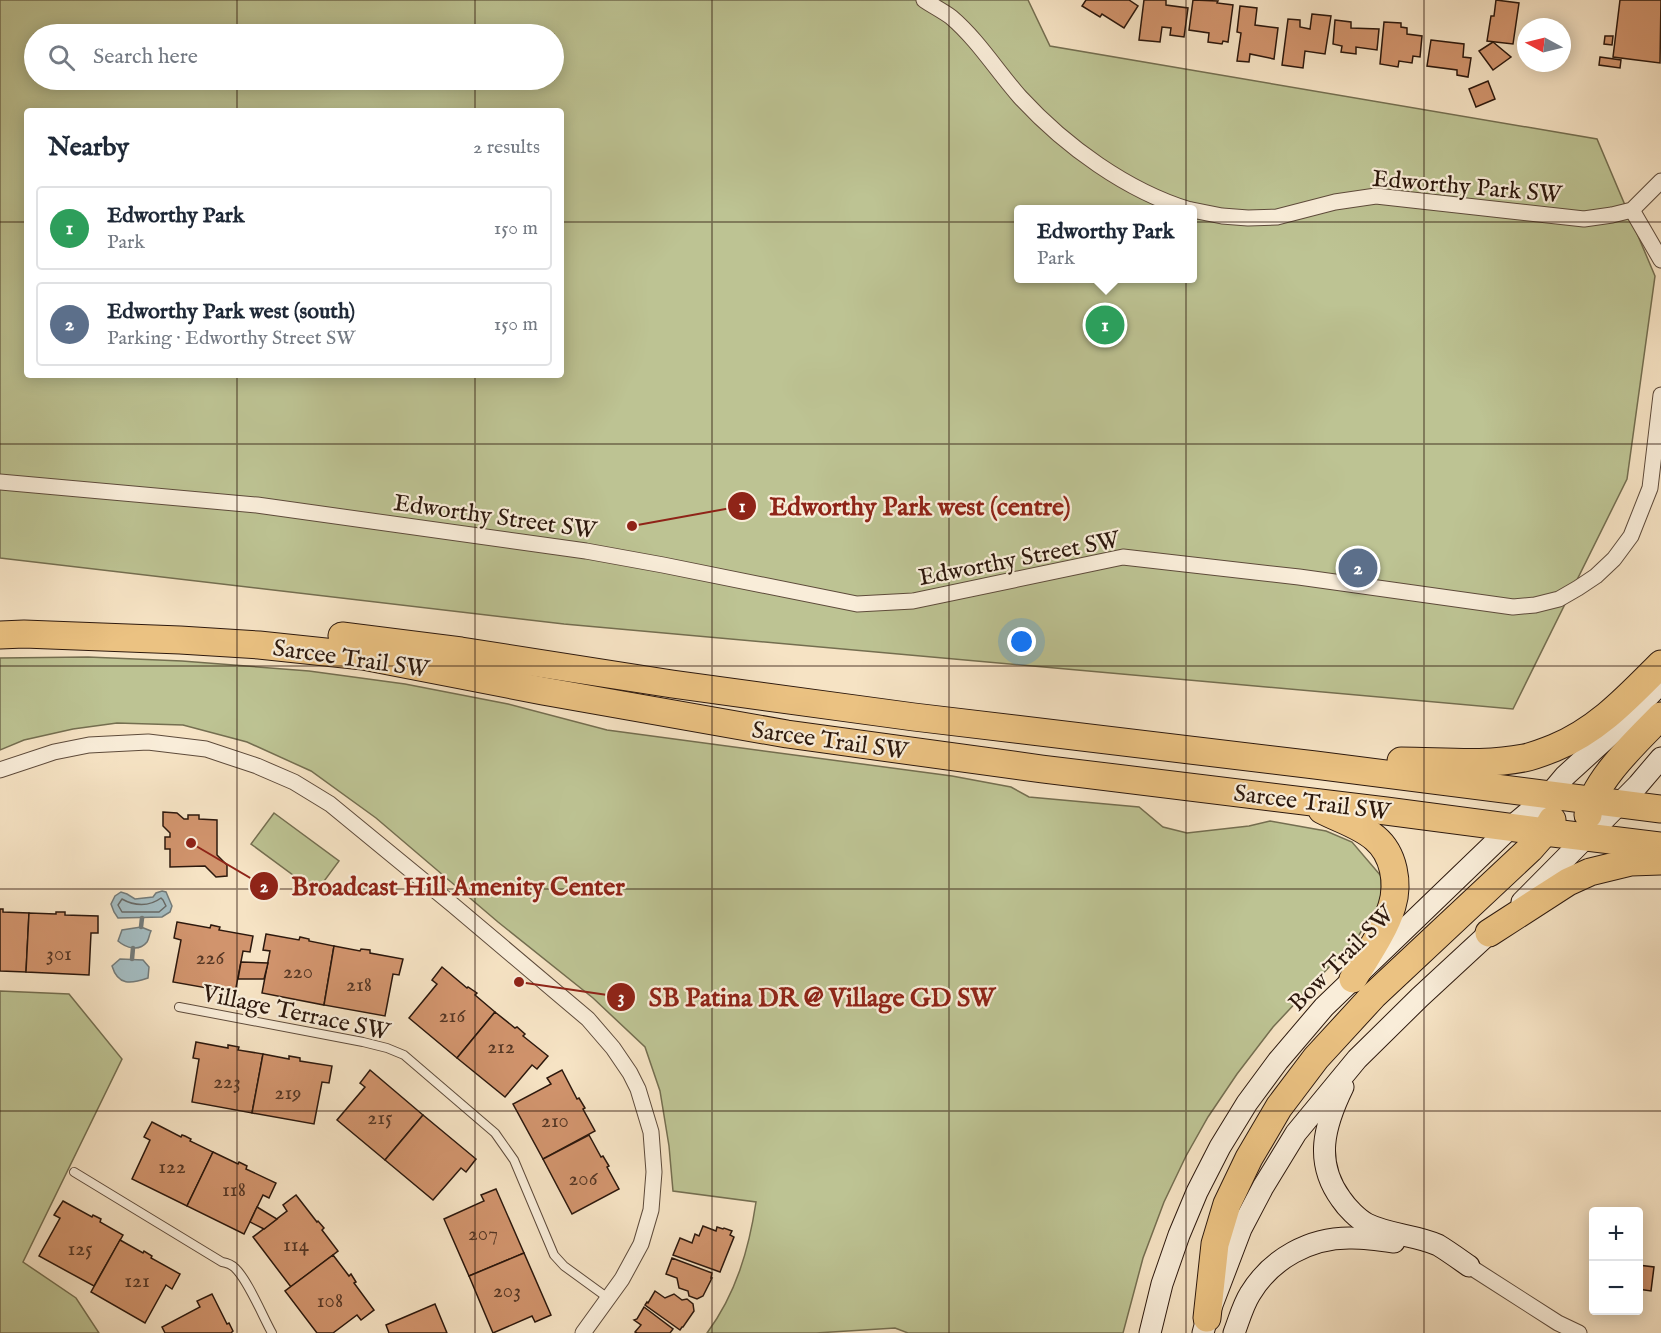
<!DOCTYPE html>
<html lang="en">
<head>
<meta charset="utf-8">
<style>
	:root { --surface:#fff; --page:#f6f6f7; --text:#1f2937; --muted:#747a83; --line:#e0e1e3; --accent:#b45309 }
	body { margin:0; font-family:"IM FELL English",serif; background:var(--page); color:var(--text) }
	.controls { position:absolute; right:18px; bottom:18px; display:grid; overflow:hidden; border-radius:6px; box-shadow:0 3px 15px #0003 }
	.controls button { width:54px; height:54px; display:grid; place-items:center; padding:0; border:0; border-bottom:2px solid var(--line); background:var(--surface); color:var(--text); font:30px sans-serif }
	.compass { position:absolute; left:1517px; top:18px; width:54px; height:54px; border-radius:50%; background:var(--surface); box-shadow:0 3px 15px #0003; rotate:277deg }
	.you { position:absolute; left:1022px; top:642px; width:21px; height:21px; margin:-15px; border:4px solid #fff; border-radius:50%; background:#1a73e8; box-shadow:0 0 0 9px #1a73e833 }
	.badge { display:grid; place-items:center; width:39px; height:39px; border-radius:50%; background:var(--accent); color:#fff; font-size:20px; font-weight:700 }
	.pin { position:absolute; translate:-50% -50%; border:3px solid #fff; box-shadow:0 2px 6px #0006 }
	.popup { position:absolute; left:1014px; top:205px; width:183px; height:78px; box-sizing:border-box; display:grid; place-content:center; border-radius:6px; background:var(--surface); filter:drop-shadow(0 2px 4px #0005); font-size:20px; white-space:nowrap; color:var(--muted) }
	.popup b { font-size:22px; color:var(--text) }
	.popup::after { content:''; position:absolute; left:50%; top:100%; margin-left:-12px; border:12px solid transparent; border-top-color:var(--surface) }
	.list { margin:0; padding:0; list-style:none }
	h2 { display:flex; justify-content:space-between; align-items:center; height:78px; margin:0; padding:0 24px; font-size:26px }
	h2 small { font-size:20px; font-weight:400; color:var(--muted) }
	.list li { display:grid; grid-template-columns:39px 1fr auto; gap:18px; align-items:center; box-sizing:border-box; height:84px; margin:0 12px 12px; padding:0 12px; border:2px solid var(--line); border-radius:6px }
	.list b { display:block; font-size:22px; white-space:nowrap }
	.list p { margin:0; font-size:20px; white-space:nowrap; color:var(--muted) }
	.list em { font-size:20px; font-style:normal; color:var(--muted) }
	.icon { flex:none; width:33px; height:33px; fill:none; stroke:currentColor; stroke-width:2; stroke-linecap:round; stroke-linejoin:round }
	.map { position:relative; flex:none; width:1661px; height:1333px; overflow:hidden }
	.search { position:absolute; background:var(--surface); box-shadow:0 3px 15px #0003; left:24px; top:24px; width:540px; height:66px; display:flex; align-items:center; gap:15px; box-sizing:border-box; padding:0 21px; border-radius:33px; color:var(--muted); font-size:22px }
	.panel { position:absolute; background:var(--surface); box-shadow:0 3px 15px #0003; left:24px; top:108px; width:540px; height:270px; border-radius:6px }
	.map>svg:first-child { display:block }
	.green { fill:#bdc393; stroke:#746e50; stroke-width:1.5; fill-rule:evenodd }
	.water { fill:#a3bbc0; stroke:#737a78; stroke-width:1.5 }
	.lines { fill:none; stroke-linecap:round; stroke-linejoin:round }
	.shore { stroke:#686a66; stroke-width:1.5 }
	.stream { stroke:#737a78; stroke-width:4.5 }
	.building { fill:#d1946d; stroke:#2c180d; stroke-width:1.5 }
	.lane-casing { stroke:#5e4b3b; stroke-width:10 }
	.street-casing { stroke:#5e4b3b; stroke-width:17 }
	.secondary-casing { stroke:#2c180d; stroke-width:23 }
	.highway-casing { stroke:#2c180d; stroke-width:29 }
	.lane { stroke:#f9edd9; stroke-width:8 }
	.street { stroke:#f9edd9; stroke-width:15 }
	.secondary { stroke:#f9edd9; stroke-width:21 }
	.highway { stroke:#ebc282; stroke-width:27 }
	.grid { fill:none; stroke:#2c180d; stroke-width:1.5; stroke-opacity:0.55 }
	.labels { text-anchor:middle; stroke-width:4.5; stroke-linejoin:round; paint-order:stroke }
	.number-label { font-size:21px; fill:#553725 }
	.street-label { font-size:24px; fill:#2c180d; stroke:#f9edd9 }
	.leader { fill:none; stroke:#8f2418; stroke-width:2 }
	.callout-dot { fill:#8f2418; stroke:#f9edd9; stroke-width:2 }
	.mark-label { font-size:18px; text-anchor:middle; font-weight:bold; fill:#fff }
	.callout-label { font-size:26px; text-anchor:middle; font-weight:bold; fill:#8f2418; stroke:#f9edd9; stroke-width:4.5; stroke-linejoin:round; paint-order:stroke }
</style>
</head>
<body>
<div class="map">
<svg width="1661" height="1333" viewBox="0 0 1661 1333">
	<rect width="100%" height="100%" fill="#f6e3c4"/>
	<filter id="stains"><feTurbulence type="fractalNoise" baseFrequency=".00333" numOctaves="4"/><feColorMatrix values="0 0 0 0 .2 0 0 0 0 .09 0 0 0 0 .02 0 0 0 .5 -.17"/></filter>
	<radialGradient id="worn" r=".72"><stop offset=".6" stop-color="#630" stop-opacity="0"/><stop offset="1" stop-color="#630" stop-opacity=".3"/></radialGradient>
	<!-- green -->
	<g class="green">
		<path d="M 0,0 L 1028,0 L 1050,46 L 1597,139 L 1655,276 L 1627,479 L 1513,709 L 564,624 L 0,558 ZM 34,34 L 554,34 L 554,80 L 34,80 ZM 27,111 L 561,111 L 561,375 L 27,375 ZM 1018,210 L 1192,210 L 1192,278 L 1018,278 Z"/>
		<path d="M 88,657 L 182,661 L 309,671 L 405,684 L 508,704 L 607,730 L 952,776 L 1011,787 L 1029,797 L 1139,807 L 1163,827 L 1187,833 L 1249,826 L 1270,821 L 1326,831 L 1352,842 L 1381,876 L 1382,904 L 1372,913 L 1359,935 L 1273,1027 L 1237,1074 L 1208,1117 L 1186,1156 L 1164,1202 L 1143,1258 L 1123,1333 L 908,1333 L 895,1328 L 816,1333 L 707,1333 C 736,1294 749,1249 756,1202 L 673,1191 L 669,1146 L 660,1091 L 645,1047 L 593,998 L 498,922 L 376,818 L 311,771 L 247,742 L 183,725 L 117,723 L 73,729 L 24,740 L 0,750 L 0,658 Z"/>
		<path d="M 274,813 L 339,861 L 316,892 L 251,844 Z"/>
		<path d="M 0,991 L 69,994 L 122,1059 L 23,1262 L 76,1298 L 99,1333 L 0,1333 Z"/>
	</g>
	<!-- water -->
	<g class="water">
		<path d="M 162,891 L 166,892 L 172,906 L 170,912 L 162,917 L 118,918 L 114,912 L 111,904 L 115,896 L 121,892 L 127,894 L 135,899 L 153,897 L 156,893 Z"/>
		<path d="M 141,927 L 151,931 C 149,935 149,939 147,942 C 139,952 126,948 118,941 L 122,930 Z"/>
		<path d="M 120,959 L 143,960 L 149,967 L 148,978 C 131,984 118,986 112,966 Z"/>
	</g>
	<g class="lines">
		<!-- shore -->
		<path class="shore" d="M 161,898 L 163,900 L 166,906 L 159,912 L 122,912 L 118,905 L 122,899 C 134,906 149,907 161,898 Z"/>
		<!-- stream -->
		<g class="stream">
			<path d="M 141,927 L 142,918"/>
			<path d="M 132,959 L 133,948"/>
		</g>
	</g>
	<!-- building -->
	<g class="building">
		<path d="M 1086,0 L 1129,0 L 1138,6 L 1124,28 L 1102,14 L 1100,17 L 1082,6 Z"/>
		<path d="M 1144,0 L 1166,0 L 1166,5 L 1188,8 L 1184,37 L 1170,35 L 1171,28 L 1162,27 L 1160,42 L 1139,40 Z"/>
		<path d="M 1193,0 L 1218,1 L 1217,3 L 1233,5 L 1228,42 L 1223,41 L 1222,44 L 1208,42 L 1209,33 L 1189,30 Z"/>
		<path d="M 1496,0 L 1519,3 L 1513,44 L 1487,41 L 1491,16 L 1494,16 Z"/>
		<path d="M 1620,0 L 1661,0 L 1660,63 L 1613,57 Z"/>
		<path d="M 1240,6 L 1257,8 L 1255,25 L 1278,28 L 1274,59 L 1250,54 L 1249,62 L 1237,61 L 1241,33 L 1237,32 Z"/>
		<path d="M 1312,14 L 1331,16 L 1325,54 L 1305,51 L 1303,68 L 1282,65 L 1288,19 L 1300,20 L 1300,27 L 1310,29 Z"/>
		<path d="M 1335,20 L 1351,22 L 1351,28 L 1379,29 L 1377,50 L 1356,47 L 1356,54 L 1341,52 L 1342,46 L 1333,44 Z"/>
		<path d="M 1384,22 L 1401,23 L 1401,27 L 1407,28 L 1407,34 L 1422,36 L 1420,57 L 1413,56 L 1412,63 L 1399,61 L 1398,67 L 1380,64 Z"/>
		<path d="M 1605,36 L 1613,36 L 1612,45 L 1604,44 Z"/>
		<path d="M 1431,40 L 1464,44 L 1463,57 L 1471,58 L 1468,77 L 1457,75 L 1457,70 L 1427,66 Z"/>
		<path d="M 1493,42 L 1511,57 L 1493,70 L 1479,51 Z"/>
		<path d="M 1600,57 L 1621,60 L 1620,68 L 1599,65 Z"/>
		<path d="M 1488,81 L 1495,99 L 1476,107 L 1469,89 Z"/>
		<path d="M 163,812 L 177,813 L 184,819 L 188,819 L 188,815 L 199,815 L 199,819 L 217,820 L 217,855 L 227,865 L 227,876 L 216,877 L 205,866 L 170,867 L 170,849 L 165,849 L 165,837 L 170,837 L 170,833 L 163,826 Z"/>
		<path d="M 0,909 L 3,909 L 3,912 L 29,913 L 26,972 L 0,971 Z"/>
		<path d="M 56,912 L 65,912 L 65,915 L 98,916 L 98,933 L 91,933 L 89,975 L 26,972 L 29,913 L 56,914 Z"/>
		<path d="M 177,922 L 210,928 L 211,925 L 220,927 L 219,930 L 253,936 L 250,952 L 243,951 L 235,993 L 173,982 L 181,940 L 174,938 Z"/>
		<path d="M 266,934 L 299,940 L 300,937 L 309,939 L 309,941 L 334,946 L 324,1005 L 262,993 L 270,951 L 263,950 Z"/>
		<path d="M 334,946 L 360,951 L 361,949 L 370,950 L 370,953 L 403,959 L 399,975 L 393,974 L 385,1016 L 324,1005 Z"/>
		<path d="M 241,962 L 268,963 L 264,979 L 238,979 Z"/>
		<path d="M 442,967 L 467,988 L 468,987 L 477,993 L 475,995 L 495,1012 L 457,1058 L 409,1018 L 437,984 L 432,980 Z"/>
		<path d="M 495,1012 L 515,1028 L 517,1027 L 525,1034 L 523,1036 L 548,1056 L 537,1069 L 532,1065 L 505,1097 L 457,1058 Z"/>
		<path d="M 196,1042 L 228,1048 L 228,1045 L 239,1047 L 238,1050 L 263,1054 L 252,1113 L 192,1102 L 199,1059 L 193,1058 Z"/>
		<path d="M 263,1054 L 289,1059 L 289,1056 L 300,1058 L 300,1061 L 332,1066 L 329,1083 L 322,1082 L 314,1124 L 252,1113 Z"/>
		<path d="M 370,1070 L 423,1115 L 385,1160 L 337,1120 L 365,1087 L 360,1083 Z"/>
		<path d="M 562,1070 L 577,1099 L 579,1098 L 585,1108 L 583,1109 L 595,1131 L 543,1159 L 513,1104 L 551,1084 L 547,1078 Z"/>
		<path d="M 423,1115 L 476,1159 L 466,1172 L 461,1168 L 433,1200 L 385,1160 Z"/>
		<path d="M 152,1122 L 181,1137 L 182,1135 L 185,1136 L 191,1139 L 190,1141 L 213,1152 L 187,1206 L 132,1179 L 150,1140 L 144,1137 Z"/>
		<path d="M 589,1135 L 601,1157 L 603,1156 L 609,1166 L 607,1167 L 619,1189 L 572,1214 L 543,1159 Z"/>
		<path d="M 213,1152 L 238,1164 L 239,1162 L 247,1166 L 246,1169 L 276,1183 L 269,1198 L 263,1195 L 244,1234 L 187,1206 Z"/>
		<path d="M 496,1189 L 524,1253 L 469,1276 L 444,1219 L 484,1201 L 481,1195 Z"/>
		<path d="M 296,1195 L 317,1222 L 318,1221 L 324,1228 L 322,1230 L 338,1251 L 291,1287 L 253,1237 L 287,1211 L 283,1205 Z"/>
		<path d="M 63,1201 L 92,1217 L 93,1215 L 101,1219 L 100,1222 L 123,1235 L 94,1286 L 39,1256 L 60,1218 L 54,1215 Z"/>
		<path d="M 257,1207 L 277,1219 L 264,1229 L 250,1222 Z"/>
		<path d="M 703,1226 L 716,1231 L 717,1227 L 723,1229 L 724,1228 L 732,1231 L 730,1235 L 734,1237 L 720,1272 L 673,1255 L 680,1238 L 692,1243 L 695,1234 L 699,1236 Z"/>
		<path d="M 120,1240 L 143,1253 L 144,1251 L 152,1256 L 151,1258 L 180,1274 L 172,1289 L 166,1285 L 145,1323 L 91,1292 Z"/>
		<path d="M 524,1253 L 551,1315 L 535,1322 L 532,1316 L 493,1333 L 469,1276 Z"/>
		<path d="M 333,1255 L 349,1276 L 351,1274 L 356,1282 L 354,1283 L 374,1310 L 361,1320 L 357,1315 L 333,1333 L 317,1333 L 285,1291 Z"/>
		<path d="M 672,1258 L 712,1273 L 711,1278 L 712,1278 L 703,1296 L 697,1299 L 689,1296 L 688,1291 L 679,1288 L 677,1278 L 666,1274 Z"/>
		<path d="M 1638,1265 L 1654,1267 L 1651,1291 L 1638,1289 Z"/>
		<path d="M 655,1291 L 665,1298 L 674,1294 L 682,1300 L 687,1299 L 693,1304 L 694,1311 L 683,1327 L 682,1327 L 680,1330 L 645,1305 L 647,1302 L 648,1303 Z"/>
		<path d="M 212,1294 L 227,1324 L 229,1323 L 233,1331 L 231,1333 L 165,1333 L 162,1327 L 200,1307 L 197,1301 Z"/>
		<path d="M 435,1304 L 447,1333 L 389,1333 L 386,1325 Z"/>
		<path d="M 644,1307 L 673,1329 L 670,1333 L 637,1333 L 635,1332 L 641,1325 L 634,1320 L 637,1319 Z"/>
	</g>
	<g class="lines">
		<!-- lane casing -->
		<g class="lane-casing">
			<g id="lane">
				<path d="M 179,1007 L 363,1042 L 387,1048 L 404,1055 L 495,1133 L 514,1160 L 554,1255 L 564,1266 L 608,1298"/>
				<path d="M 74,1172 L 222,1262 C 228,1263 231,1264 235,1268 C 248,1280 263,1317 272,1333"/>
			</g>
		</g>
		<!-- street casing -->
		<g class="street-casing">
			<g id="street">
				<path d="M 924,0 C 933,6 943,11 951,17 C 978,40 997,71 1020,97 C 1065,146 1127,191 1190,210"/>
				<path d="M 1192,210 L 1222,216 L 1248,218 L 1277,217 L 1335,202 L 1376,196 L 1584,219 L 1612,215 L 1632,210 L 1661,181"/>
				<path d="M 1632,210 L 1661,260"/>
				<path d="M 0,482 L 257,505 L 586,551 L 663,565 L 857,604 L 913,601 L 1123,557 L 1299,577 L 1513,607 L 1535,605 L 1559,599 L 1578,588 L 1596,576 L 1614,559 L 1631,536 L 1650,488 L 1661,395"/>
				<path d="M 0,770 L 54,752 L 89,745 L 148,742 L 206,749 L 257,766 L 294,782 L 330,804 L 453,905 L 588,1019 L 613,1048 L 630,1073 L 638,1089 L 651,1132 L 654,1172 L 651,1210 L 641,1244 L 622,1279 L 583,1333"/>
				<path d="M 1469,1266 L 1558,1323 L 1579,1333"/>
			</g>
		</g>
		<!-- secondary casing -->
		<g class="secondary-casing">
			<g id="secondary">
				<path d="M 1522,902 L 1638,785 L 1661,758"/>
				<path d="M 1343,1087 C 1324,1126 1314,1162 1341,1199 C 1347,1208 1358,1219 1367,1224 C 1389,1235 1416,1235 1438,1245 C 1448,1251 1459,1259 1469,1266"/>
				<path d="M 1150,1333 L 1162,1284 L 1179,1235 L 1197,1192 L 1220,1147 L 1247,1103 L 1278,1061 L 1324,1007 L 1511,827 L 1549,795 L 1565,776 L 1622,724 L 1661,683"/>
				<path d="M 1203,1333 L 1207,1318 L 1241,1229 L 1263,1187 L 1296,1133 L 1357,1059 L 1420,997 L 1499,924"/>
				<path d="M 1234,1333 C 1239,1320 1243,1305 1250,1294 C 1271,1259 1310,1237 1352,1238 C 1366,1238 1380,1240 1394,1242"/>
			</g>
		</g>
		<!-- highway casing -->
		<g class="highway-casing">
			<g id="highway">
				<path d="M 0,635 L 24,634 L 180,640 L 259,645 L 363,656 L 543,691 L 787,734 L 1042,769 L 1386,811 L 1545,832 L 1661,846"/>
				<path d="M 342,636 L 461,651 L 672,684 L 914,717 L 1315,765 L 1661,809"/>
				<path d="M 1401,761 C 1441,761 1484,766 1524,758 C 1534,756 1544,752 1554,748 C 1598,730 1628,697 1661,664"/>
				<path d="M 1322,810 C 1339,819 1360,825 1375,838 C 1394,854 1399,883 1392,906 C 1385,930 1366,957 1353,979"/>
				<path d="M 1588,815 C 1593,781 1637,741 1661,716"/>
				<path d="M 1489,933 L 1568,882 L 1590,872 L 1631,862 L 1661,861"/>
				<path d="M 1207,1318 L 1215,1244 L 1227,1204 L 1249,1158 L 1279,1107 L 1316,1058 L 1373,996 L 1530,849 L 1545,832 L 1552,820"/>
			</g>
		</g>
		<!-- lane -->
		<use href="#lane" class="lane"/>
		<!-- street -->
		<use href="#street" class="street"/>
		<!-- secondary -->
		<use href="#secondary" class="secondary"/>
		<!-- highway -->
		<use href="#highway" class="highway"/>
	</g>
	<!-- grid -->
	<path class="grid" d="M 237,0 L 237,34M 475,0 L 475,34M 712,0 L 712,1333M 949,0 L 949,1333M 1186,0 L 1186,1333M 1424,0 L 1424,1333M 237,80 L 237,111M 475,80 L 475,111M 0,222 L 27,222M 561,222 L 1661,222M 237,375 L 237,1333M 475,375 L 475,1333M 0,444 L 1661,444M 0,666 L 1661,666M 0,889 L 1661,889M 0,1111 L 1661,1111"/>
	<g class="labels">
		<!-- number labels -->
		<g class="number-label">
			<text x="59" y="960">301</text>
			<text x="210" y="964">226</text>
			<text x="298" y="978">220</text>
			<text x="359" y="991">218</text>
			<text x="452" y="1022">216</text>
			<text x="501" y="1053">212</text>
			<text x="227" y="1088">223</text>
			<text x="288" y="1099">219</text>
			<text x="380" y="1124">215</text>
			<text x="555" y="1127">210</text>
			<text x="172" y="1173">122</text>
			<text x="583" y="1185">206</text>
			<text x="234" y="1196">118</text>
			<text x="483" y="1240">207</text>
			<text x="296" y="1251">114</text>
			<text x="80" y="1255">125</text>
			<text x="137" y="1287">121</text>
			<text x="507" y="1297">203</text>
			<text x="330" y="1307">108</text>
		</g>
		<!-- street labels -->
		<g class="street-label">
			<text transform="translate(1467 186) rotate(5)" y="8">Edworthy Park SW</text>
			<text transform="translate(495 516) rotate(8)" y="8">Edworthy Street SW</text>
			<text transform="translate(1019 558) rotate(-11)" y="8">Edworthy Street SW</text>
			<text transform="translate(351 658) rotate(8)" y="8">Sarcee Trail SW</text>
			<text transform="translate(830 740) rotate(8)" y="8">Sarcee Trail SW</text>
			<text transform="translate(1312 802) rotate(7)" y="8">Sarcee Trail SW</text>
			<text transform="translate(1341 958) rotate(-45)" y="8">Bow Trail SW</text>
			<text transform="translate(296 1012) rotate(12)" y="8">Village Terrace SW</text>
		</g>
	</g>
	<!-- callouts -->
	<path class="leader" d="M632 526L742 506M191 843L264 886M519 982L621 997"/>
	<g class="callout-dot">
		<circle cx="632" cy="526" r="6"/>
		<circle cx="191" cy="843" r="6"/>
		<circle cx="519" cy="982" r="6"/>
		<circle cx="742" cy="506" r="15"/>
		<circle cx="264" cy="886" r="15"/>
		<circle cx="621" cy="997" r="15"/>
	</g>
	<g class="mark-label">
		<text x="742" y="512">1</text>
		<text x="264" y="892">2</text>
		<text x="621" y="1003">3</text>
	</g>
	<g class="callout-label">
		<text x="920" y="515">Edworthy Park west (centre)</text>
		<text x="458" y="895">Broadcast Hill Amenity Center</text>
		<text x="822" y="1006">SB Patina DR @ Village GD SW</text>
	</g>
	<rect width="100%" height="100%" filter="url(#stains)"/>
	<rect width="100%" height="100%" fill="url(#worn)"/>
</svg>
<div class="controls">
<button>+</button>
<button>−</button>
</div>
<svg class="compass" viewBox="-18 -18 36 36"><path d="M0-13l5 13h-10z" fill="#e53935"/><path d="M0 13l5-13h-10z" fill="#747a83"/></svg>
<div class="you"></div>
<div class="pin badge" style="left:1105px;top:325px;background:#2e9e5b">1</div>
<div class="popup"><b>Edworthy Park</b>Park</div>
<div class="pin badge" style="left:1358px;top:568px;background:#5c6f8a">2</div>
<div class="search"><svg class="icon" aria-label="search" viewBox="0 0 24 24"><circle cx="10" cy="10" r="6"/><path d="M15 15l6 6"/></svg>Search here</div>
<section class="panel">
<h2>Nearby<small>2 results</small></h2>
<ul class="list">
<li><span class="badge" style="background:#2e9e5b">1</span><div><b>Edworthy Park</b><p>Park</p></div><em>150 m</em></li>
<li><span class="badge" style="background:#5c6f8a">2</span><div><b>Edworthy Park west (south)</b><p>Parking · Edworthy Street SW</p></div><em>150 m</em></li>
</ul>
</section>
</div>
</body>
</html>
